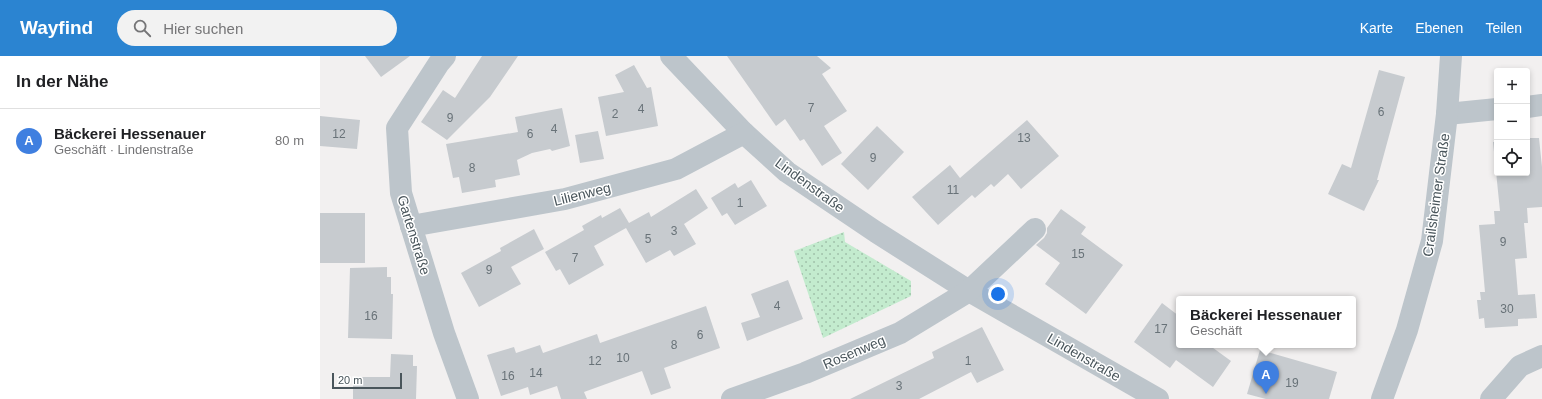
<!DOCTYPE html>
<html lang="de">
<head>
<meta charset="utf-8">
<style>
	:root { --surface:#fff; --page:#f2f2f2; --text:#202124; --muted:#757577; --line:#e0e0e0; --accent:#2b84d1 }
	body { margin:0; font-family:Arial,sans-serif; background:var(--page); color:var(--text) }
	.controls { position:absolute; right:12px; top:12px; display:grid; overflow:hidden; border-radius:4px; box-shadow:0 2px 6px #0003 }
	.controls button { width:36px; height:36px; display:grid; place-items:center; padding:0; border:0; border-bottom:1px solid var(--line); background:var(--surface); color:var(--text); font:20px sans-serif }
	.scale { position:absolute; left:12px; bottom:10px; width:70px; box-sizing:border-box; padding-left:4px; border:2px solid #49555b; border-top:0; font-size:11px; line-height:14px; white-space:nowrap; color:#49555b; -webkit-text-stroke:3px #fff; paint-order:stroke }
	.you { position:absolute; left:678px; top:238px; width:14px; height:14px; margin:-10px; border:3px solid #fff; border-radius:50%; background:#1a73e8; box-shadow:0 0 0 6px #1a73e833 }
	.badge { display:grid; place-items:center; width:26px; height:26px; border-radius:50%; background:var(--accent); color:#fff; font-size:13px; font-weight:700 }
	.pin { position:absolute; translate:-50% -33px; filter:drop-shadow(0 1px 2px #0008) }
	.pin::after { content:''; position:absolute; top:21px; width:14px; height:12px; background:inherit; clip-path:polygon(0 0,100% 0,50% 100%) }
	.popup { position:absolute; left:856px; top:240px; width:180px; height:52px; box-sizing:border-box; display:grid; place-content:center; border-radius:4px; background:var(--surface); filter:drop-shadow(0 1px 3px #0005); font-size:13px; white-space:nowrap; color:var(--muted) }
	.popup b { font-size:15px; color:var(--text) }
	.popup::after { content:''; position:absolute; left:50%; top:100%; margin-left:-8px; border:8px solid transparent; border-top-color:var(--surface) }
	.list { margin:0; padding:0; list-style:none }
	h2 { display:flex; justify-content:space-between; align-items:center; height:52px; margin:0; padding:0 16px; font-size:17px }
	h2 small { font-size:13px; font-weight:400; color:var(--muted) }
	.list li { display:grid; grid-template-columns:26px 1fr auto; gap:12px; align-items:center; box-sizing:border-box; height:64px; padding:0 16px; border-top:1px solid var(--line) }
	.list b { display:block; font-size:15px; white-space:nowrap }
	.list p { margin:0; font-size:13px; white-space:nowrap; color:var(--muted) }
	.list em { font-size:13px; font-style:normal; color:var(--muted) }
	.icon { flex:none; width:22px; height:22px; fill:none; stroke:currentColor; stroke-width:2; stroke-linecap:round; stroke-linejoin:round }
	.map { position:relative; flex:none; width:1222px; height:343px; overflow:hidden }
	header { display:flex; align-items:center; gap:24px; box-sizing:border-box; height:56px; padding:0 20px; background:var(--accent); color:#fff }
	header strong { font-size:19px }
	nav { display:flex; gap:22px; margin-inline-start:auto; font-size:14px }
	.search { width:280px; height:36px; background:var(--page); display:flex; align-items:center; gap:10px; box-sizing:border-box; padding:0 14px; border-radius:22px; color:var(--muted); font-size:15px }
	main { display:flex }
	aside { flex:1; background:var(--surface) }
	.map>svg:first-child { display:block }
	.green { fill:url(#green-dots) }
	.building { fill:#c7cbcf }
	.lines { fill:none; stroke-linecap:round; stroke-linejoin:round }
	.minor { stroke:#bdc5cb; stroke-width:22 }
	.labels { text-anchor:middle; stroke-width:3; stroke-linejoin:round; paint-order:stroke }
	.number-label { font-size:12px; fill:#687278 }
	.street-label { font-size:14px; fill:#49555b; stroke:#fff }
</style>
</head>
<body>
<header>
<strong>Wayfind</strong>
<div class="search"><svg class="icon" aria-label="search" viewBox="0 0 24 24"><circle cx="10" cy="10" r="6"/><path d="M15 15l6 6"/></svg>Hier suchen</div>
<nav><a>Karte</a><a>Ebenen</a><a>Teilen</a></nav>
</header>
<main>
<aside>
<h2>In der Nähe<small></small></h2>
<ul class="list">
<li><span class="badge" style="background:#3f7fe0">A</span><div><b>Bäckerei Hessenauer</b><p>Geschäft · Lindenstraße</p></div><em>80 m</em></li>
</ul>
</aside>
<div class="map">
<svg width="1222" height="343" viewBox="0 0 1222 343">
	<defs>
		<pattern id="green-dots" width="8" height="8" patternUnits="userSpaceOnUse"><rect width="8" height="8" fill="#c3ebce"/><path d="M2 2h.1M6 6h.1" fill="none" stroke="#a0c1aa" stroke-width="1.8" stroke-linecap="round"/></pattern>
	</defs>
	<rect width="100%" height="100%" fill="#f2f0f0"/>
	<!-- green -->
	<path class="green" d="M 524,176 L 525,186 L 591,225 L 591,240 L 503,282 L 474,195 Z"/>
	<!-- building -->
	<g class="building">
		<path d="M 45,0 L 90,0 L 61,21 Z"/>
		<path d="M 162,0 L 198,0 L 170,41 L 127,84 L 101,66 L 123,34 L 135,42 Z"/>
		<path d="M 407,0 L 497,0 L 511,12 L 502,18 L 527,55 L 504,70 L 522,97 L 502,110 L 484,83 L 480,85 L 465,63 L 456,70 Z"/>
		<path d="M 314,9 L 327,32 L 331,31 L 338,70 L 286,80 L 278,41 L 304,36 L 295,19 Z"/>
		<path d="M 1059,14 L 1085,21 L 1057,124 L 1059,124 L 1044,155 L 1008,138 L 1022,108 L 1031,112 Z"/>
		<path d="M 242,52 L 250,90 L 232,95 L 230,93 L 212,97 L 197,104 L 200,119 L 175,124 L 176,131 L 142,137 L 139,121 L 133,122 L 126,88 L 198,76 L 195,61 Z"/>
		<path d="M 0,60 L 40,64 L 37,93 L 0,90 Z"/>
		<path d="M 707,64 L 739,100 L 701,133 L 688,118 L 674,131 L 671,128 L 655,142 L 652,139 L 618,169 L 592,141 L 630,109 L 640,122 Z"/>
		<path d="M 557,70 L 584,96 L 548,134 L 521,108 Z"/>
		<path d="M 278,75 L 284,103 L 260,107 L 255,79 Z"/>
		<path d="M 1207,82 L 1219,82 L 1222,111 L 1222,151 L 1207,152 L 1208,167 L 1204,167 L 1207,202 L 1195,203 L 1198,239 L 1215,238 L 1217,262 L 1198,263 L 1198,270 L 1165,272 L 1164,262 L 1159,263 L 1157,244 L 1161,244 L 1160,236 L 1165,236 L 1159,169 L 1175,168 L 1174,155 L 1180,155 L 1173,86 L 1177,86 L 1177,117 L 1207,117 Z"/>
		<path d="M 431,124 L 447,150 L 415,169 L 407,157 L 402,160 L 391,142 L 415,127 L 418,132 Z"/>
		<path d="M 376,133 L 388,152 L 364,168 L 376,188 L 354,200 L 350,194 L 326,207 L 306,172 L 274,190 L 284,209 L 249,229 L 240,213 L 236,215 L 225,196 L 264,174 L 262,170 L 281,159 L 282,162 L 300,152 L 309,167 L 329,156 L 331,161 Z"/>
		<path d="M 741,153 L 766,171 L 761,178 L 803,209 L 766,258 L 725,228 L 740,207 L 716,189 L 724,182 L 727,177 L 727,172 Z"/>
		<rect x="0" y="157" width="45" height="50"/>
		<path d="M 214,173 L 224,193 L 191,211 L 201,228 L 159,251 L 141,217 L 181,195 L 180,192 Z"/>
		<path d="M 67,211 L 67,221 L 71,221 L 71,238 L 73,238 L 72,283 L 28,282 L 30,212 Z"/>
		<path d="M 468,224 L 483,263 L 427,285 L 421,267 L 440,261 L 431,238 Z"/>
		<path d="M 842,247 L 859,260 L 859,289 L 889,289 L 911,305 L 893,331 L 856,304 L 850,312 L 814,286 Z"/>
		<path d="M 386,250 L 400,292 L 344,312 L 351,332 L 331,339 L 322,315 L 264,336 L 267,343 L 241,343 L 237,330 L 210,339 L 208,331 L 181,340 L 167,299 L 194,291 L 196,297 L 220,289 L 223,297 L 277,278 L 280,287 Z"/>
		<path d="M 662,271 L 684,314 L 657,327 L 651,316 L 599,343 L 530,343 L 614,302 L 612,296 Z"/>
		<path d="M 940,294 L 1017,316 L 1009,343 L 946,343 L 927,338 Z"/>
		<path d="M 71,298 L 93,299 L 93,310 L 97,310 L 96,343 L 33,343 L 33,321 L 70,321 Z"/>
	</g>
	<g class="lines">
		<!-- minor -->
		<g class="minor">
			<path d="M 125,0 L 119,7 L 77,72 L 81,137 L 124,277 L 148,343"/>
			<path d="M 351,0 L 424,77 L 467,116 L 556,176 L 649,235 L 838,343"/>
			<path d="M 1207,51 L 1222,49"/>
			<path d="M 1127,58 L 1177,53"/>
			<path d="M 91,170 L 245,143 L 356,113 L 424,77"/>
			<path d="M 412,343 L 485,317 L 580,277 L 649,235 L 715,173"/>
			<path d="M 1062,343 L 1087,274 L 1112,185 L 1127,58 L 1131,0"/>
			<path d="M 1171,343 L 1200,310 L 1222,300"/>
		</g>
	</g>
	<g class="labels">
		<!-- number labels -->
		<g class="number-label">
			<text x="491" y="56">7</text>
			<text x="321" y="57">4</text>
			<text x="1061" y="60">6</text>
			<text x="295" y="62">2</text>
			<text x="130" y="66">9</text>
			<text x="234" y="77">4</text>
			<text x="19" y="82">12</text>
			<text x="210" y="82">6</text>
			<text x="704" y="86">13</text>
			<text x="553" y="106">9</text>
			<text x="152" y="116">8</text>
			<text x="633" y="138">11</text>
			<text x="420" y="151">1</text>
			<text x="354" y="179">3</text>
			<text x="328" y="187">5</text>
			<text x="1183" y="190">9</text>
			<text x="758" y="202">15</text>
			<text x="255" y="206">7</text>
			<text x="169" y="218">9</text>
			<text x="457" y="254">4</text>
			<text x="1187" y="257">30</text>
			<text x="51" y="264">16</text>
			<text x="841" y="277">17</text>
			<text x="380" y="283">6</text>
			<text x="354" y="293">8</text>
			<text x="303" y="306">10</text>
			<text x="275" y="309">12</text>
			<text x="648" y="309">1</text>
			<text x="216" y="321">14</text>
			<text x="188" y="324">16</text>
			<text x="972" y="331">19</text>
			<text x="579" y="334">3</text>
		</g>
		<!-- street labels -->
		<g class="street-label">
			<text transform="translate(490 129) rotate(36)" y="5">Lindenstraße</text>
			<text transform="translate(262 138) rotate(-14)" y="5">Lilienweg</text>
			<text transform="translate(1116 139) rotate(-82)" y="5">Crailsheimer Straße</text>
			<text transform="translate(94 179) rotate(73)" y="5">Gartenstraße</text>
			<text transform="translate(534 296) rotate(-23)" y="5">Rosenweg</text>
			<text transform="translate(764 301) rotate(30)" y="5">Lindenstraße</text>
		</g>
	</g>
</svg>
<div class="controls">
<button>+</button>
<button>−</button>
<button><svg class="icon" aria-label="locate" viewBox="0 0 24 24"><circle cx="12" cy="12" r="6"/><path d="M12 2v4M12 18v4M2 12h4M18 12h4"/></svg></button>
</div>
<div class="scale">20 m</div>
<div class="you"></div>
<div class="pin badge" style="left:946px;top:338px;background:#3f7fe0">A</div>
<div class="popup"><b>Bäckerei Hessenauer</b>Geschäft</div>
</div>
</main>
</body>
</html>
